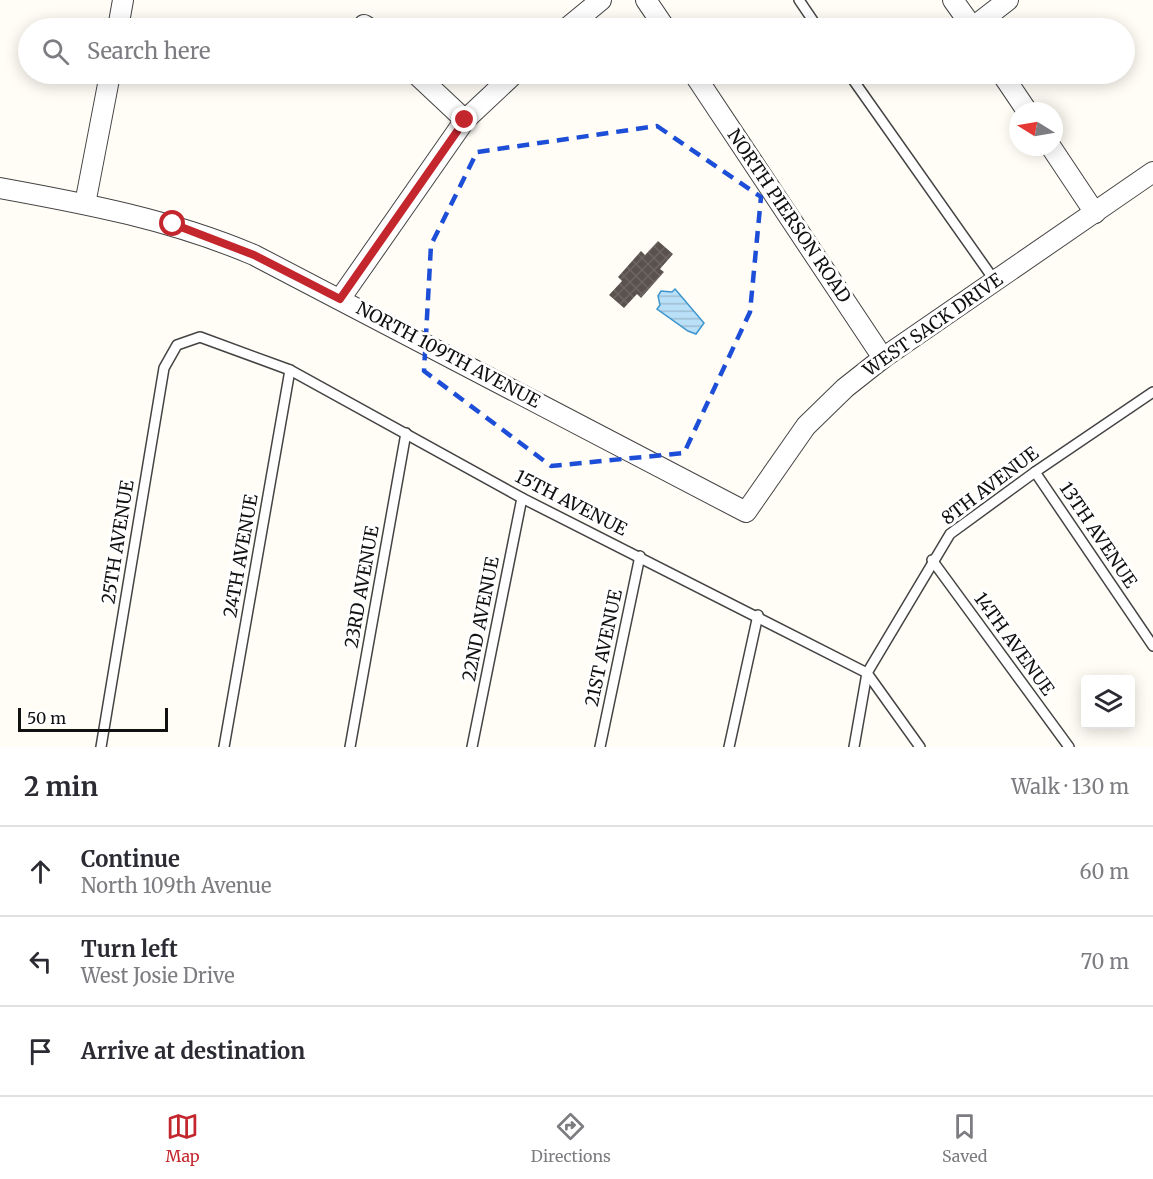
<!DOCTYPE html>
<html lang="en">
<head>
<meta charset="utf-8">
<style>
	:root { --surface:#fff; --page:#f7f7f7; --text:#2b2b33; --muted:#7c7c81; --line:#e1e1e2; --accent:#c4262e }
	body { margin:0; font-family:Merriweather,serif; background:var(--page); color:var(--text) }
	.controls { position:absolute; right:18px; bottom:18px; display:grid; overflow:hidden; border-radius:6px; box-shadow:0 3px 15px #0003 }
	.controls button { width:54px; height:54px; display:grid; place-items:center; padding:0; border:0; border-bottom:2px solid var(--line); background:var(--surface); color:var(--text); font:30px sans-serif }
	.compass { position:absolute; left:1009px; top:102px; width:54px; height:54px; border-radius:50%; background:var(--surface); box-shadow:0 3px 15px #0003; rotate:281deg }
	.scale { position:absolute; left:18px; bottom:15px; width:150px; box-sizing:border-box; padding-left:6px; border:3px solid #111; border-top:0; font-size:16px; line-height:21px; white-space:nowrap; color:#111; -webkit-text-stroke:4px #fff; paint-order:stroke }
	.stop { position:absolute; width:18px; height:18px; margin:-14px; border:4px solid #c4262e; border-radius:50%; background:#fff }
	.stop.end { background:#c4262e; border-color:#fff; box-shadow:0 2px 6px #0008 }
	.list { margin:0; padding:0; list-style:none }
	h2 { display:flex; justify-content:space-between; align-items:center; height:78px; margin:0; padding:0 24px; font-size:26px }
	h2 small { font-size:20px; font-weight:400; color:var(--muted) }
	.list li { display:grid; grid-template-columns:39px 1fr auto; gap:18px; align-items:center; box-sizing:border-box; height:90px; padding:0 24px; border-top:2px solid var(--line) }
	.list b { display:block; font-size:22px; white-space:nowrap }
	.list p { margin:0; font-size:20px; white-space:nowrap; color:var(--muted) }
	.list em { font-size:20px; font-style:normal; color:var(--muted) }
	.icon { flex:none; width:33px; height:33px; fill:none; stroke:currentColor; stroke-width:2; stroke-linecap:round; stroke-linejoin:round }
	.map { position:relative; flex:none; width:1153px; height:747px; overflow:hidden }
	.search { position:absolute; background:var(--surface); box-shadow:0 3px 15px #0003; left:18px; right:18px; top:18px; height:66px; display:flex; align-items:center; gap:15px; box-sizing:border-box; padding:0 21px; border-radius:33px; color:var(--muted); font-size:22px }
	.sheet { height:348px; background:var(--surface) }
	nav { display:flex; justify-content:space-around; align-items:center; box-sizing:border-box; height:84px; border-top:2px solid var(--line); background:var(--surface); font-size:16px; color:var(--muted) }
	nav a { display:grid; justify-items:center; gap:3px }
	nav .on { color:var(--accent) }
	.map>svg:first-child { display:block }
	.water { fill:url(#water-rules); stroke:#3f96cf; stroke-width:1.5 }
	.building { fill:url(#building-cross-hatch) }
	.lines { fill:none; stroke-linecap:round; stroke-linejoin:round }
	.lane-casing { stroke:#444; stroke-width:12 }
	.street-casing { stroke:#444; stroke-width:22 }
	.lane { stroke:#fff; stroke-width:9 }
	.street { stroke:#fff; stroke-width:20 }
	.route { stroke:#c4262e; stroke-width:8 }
	.marked { fill:none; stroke:#1d4ed8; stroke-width:4.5; stroke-dasharray:12 8; stroke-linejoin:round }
	.labels { text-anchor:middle; stroke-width:6; stroke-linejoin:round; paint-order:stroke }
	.street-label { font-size:18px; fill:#111; stroke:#fff }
</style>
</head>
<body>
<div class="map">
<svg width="1153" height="747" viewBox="0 0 1153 747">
	<defs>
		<pattern id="water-rules" width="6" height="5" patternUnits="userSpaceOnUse" patternTransform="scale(1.5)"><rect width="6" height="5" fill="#b9e0f7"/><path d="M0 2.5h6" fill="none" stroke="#9ebfd3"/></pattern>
		<pattern id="building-cross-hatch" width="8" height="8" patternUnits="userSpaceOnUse" patternTransform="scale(1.5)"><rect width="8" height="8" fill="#5a524d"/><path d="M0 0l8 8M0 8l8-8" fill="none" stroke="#6d6662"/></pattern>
	</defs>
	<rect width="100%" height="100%" fill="#fffdf5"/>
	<!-- water -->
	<path class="water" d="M 675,289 L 704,323 L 696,334 L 688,331 L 657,309 L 660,305 L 658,296 L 661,291 L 672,292 Z"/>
	<!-- building -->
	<path class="building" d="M 658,241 L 673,254 L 660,269 L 664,272 L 641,298 L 637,294 L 624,308 L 609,295 L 622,281 L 618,277 L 641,251 L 645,255 Z"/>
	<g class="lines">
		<!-- lane casing -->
		<g class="lane-casing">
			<g id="lane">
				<path d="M 799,0 L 818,28"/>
				<path d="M 849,74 L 995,281"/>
				<path d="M 1035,472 L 1153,646"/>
				<path d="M 932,560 L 1069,747"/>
				<path d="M 101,747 L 164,368 L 177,345 L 200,337 L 290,370 L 522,498 L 867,673 L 920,747"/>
				<path d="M 224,747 L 290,370"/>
				<path d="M 350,747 L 406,433"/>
				<path d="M 472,747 L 522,498"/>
				<path d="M 600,747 L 640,556"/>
				<path d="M 729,747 L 758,615"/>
				<path d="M 854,747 L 867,673 L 950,534 L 1035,472 L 1153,392"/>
			</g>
		</g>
		<!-- street casing -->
		<g class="street-casing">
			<g id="street">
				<path d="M 646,0 L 665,28"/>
				<path d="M 953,0 L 973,28"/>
				<path d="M 364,25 L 369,28"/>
				<path d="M 118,28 L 123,0"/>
				<path d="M 567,28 L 601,0"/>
				<path d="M 972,28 L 1008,0"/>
				<path d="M 416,74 L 465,120"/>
				<path d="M 694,74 L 883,358"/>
				<path d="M 1002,74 L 1027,111"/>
				<path d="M 1051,147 L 1095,213"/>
				<path d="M 0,188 C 88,204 172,220 254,255 L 746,512 L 806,426 L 845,388 L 883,358 L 1153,172"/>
				<path d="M 85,204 L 110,74"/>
				<path d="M 340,299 L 465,120 L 514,74"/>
			</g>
		</g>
		<!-- lane -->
		<use href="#lane" class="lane"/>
		<!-- street -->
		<use href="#street" class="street"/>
	</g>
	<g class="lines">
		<!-- route -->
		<path class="route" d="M 173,224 L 254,255 L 340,299 L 465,120"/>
	</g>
	<!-- marked area -->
	<path class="marked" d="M 657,126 L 761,197 L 750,312 L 684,453 L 551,466 L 424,371 L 431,245 L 477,152 Z"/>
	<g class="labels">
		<!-- street labels -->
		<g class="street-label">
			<text transform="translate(789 216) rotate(56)" y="6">NORTH PIERSON ROAD</text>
			<text transform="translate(933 325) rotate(-35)" y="6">WEST SACK DRIVE</text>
			<text transform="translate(448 355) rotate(28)" y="6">NORTH 109TH AVENUE</text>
			<text transform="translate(990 486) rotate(-37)" y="6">8TH AVENUE</text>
			<text transform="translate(571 503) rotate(27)" y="6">15TH AVENUE</text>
			<text transform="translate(1098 535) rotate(56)" y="6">13TH AVENUE</text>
			<text transform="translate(118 542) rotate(-81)" y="6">25TH AVENUE</text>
			<text transform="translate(241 556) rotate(-80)" y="6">24TH AVENUE</text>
			<text transform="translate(362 587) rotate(-80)" y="6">23RD AVENUE</text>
			<text transform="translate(481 619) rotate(-79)" y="6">22ND AVENUE</text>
			<text transform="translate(1014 644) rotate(54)" y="6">14TH AVENUE</text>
			<text transform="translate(604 648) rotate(-78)" y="6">21ST AVENUE</text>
		</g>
	</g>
</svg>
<div class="controls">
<button><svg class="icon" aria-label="layers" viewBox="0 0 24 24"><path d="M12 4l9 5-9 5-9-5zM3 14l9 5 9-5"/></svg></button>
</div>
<svg class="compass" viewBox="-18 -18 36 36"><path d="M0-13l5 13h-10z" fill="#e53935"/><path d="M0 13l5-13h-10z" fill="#7c7c81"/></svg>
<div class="scale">50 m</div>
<div class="stop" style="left:173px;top:224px"></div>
<div class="stop end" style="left:465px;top:120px"></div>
<div class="search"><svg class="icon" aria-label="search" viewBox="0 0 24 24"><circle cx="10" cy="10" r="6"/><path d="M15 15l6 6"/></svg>Search here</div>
</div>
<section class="sheet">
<h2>2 min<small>Walk · 130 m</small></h2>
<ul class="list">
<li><svg class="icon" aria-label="ahead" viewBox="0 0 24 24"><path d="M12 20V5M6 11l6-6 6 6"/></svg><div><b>Continue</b><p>North 109th Avenue</p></div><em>60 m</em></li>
<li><svg class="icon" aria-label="left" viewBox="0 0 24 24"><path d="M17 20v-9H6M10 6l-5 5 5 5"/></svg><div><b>Turn left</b><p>West Josie Drive</p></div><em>70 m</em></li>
<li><svg class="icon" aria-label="arrive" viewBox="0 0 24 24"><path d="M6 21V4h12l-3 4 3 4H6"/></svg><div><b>Arrive at destination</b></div></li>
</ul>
</section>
<nav>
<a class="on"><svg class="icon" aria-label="map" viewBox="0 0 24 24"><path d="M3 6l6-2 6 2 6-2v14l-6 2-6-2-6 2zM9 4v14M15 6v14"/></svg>Map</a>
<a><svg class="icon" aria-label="directions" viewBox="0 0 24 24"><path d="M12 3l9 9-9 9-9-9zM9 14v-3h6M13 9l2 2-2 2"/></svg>Directions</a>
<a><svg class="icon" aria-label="saved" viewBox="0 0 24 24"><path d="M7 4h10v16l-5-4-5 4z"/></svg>Saved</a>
</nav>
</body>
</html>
